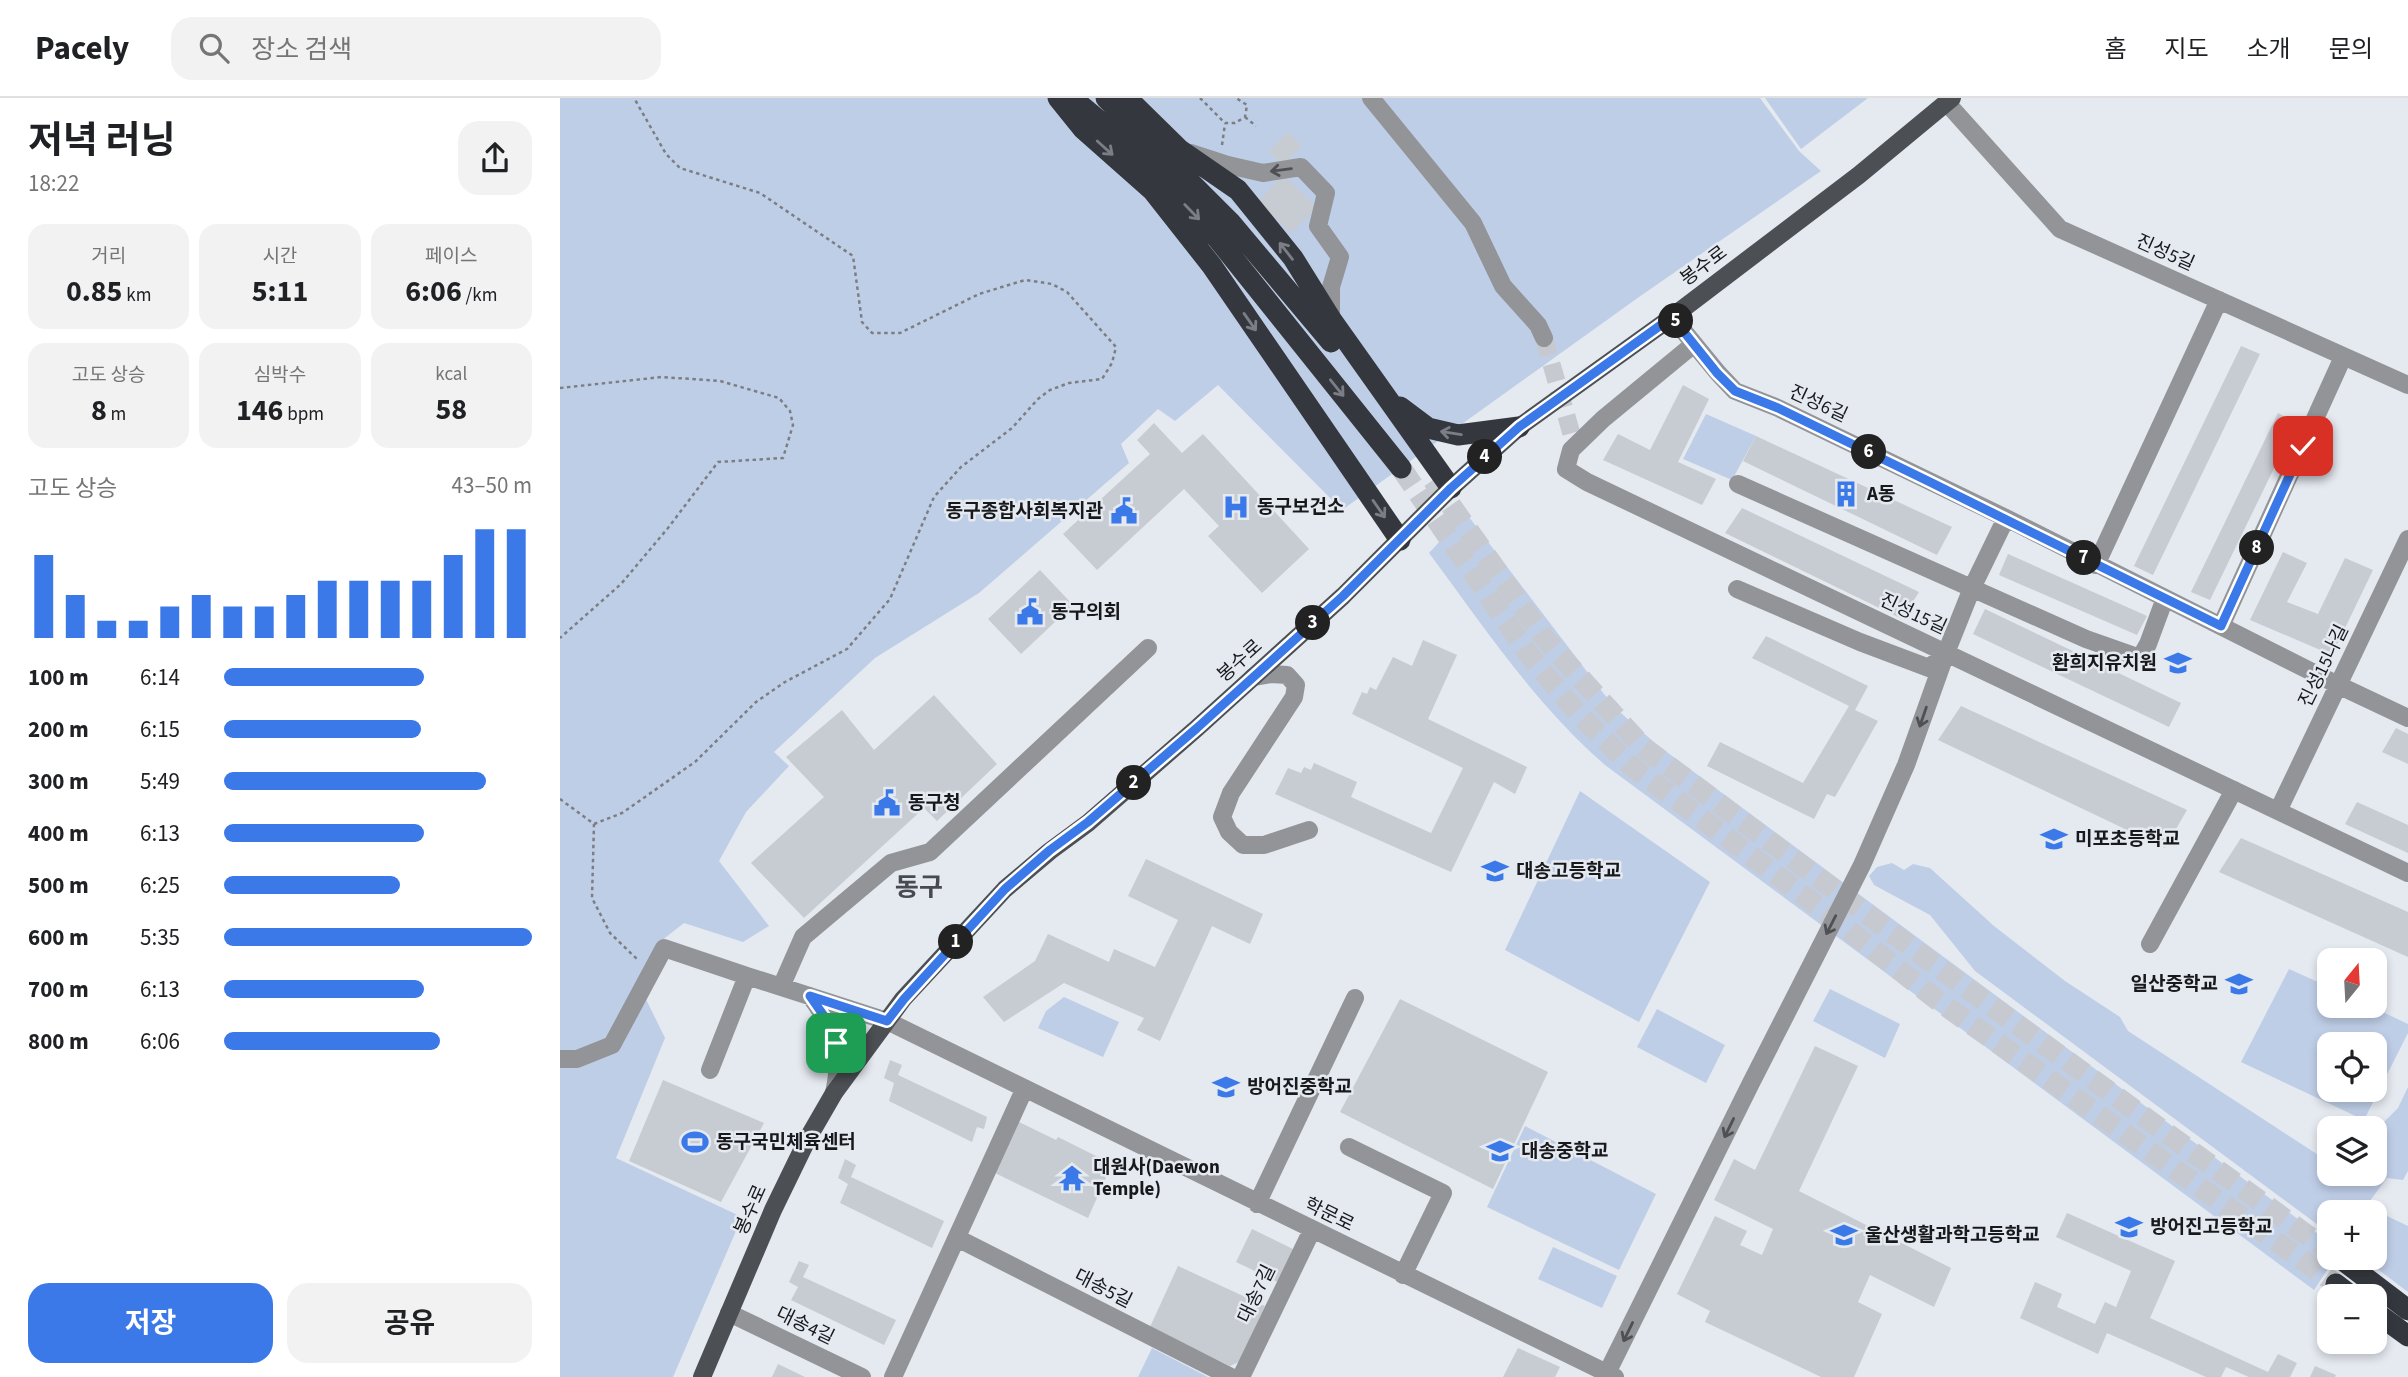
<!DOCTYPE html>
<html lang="ko">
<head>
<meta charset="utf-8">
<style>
  body { margin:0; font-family:"Source Sans 3","Noto Sans KR",sans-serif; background:#f2f2f2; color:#202124; height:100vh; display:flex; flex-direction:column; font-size:26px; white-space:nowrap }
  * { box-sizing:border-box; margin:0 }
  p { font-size:23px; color:#757577 }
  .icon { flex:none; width:38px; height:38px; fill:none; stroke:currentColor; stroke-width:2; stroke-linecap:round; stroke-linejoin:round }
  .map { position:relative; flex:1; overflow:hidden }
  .drawer { display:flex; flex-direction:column; background:#fff; width:560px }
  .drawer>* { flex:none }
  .needle { width:46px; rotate:18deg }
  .fabs { position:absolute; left:1757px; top:850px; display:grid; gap:14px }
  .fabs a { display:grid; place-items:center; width:70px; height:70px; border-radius:14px; background:#fff; box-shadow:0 4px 10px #0003; font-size:35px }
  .pin { position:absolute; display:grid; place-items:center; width:60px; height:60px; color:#fff; margin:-30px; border-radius:14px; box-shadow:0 4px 10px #0006 }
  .km { position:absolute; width:35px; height:35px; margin:-18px; border-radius:50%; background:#222; color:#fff; font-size:19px; line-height:35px; text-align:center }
  .round { display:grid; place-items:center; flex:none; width:74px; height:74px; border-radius:21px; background:#f2f2f2 }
  .summary { display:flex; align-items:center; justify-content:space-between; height:119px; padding:0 28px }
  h1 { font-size:38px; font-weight:700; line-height:52px }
  .metrics { display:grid; grid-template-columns:repeat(3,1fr); gap:10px; height:119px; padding:7px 28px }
  .metrics div { display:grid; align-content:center; border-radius:18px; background:#f2f2f2; text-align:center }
  .metrics b { font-size:30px; font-weight:700 }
  .metrics small { font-size:19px; font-weight:400 }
  .metrics p { font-size:19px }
  .chart { height:196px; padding:14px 28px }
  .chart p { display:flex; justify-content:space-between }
  .chart svg { width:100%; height:126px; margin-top:7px; stroke:#3b79e8; stroke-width:6 }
  .primary-button { display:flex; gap:14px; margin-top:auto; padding:14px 28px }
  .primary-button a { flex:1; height:80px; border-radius:21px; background:#3b79e8; color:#fff; font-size:28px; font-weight:700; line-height:80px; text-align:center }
  .primary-button a+a { background:#f2f2f2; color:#202124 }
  ul { padding:0 28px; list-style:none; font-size:23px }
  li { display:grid; grid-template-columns:112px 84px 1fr; align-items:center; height:52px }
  li i { height:18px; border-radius:9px; background:#3b79e8 }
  header { display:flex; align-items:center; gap:42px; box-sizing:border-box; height:98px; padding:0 35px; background:#fff; border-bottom:2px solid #e0e0e0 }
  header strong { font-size:33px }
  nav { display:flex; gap:38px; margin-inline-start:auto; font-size:24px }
  .search { width:490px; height:63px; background:#f2f2f2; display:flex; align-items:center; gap:18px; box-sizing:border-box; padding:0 24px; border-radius:21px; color:#757577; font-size:26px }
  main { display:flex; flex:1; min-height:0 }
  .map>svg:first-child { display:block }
</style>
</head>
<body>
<header>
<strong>Pacely</strong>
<div class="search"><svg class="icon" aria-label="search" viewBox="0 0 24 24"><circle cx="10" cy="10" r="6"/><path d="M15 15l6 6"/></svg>장소 검색</div>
<nav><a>홈</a><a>지도</a><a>소개</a><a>문의</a></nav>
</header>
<main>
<section class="drawer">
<div class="summary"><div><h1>저녁 러닝</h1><p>18:22</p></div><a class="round"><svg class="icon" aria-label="share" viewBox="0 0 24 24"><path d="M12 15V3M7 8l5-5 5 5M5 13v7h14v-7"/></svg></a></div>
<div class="metrics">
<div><p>거리</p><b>0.85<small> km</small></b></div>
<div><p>시간</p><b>5:11</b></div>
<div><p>페이스</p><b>6:06<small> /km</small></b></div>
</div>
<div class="metrics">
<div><p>고도 상승</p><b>8<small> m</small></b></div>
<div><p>심박수</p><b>146<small> bpm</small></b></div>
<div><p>kcal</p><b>58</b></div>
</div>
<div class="chart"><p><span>고도 상승</span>43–50 m</p>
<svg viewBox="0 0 160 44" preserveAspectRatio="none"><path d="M5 44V15M15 44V29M25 44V38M35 44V38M45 44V33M55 44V29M65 44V33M75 44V33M85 44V29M95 44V24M105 44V24M115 44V24M125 44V24M135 44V15M145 44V6M155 44V6"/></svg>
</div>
<ul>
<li><b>100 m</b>6:14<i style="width:65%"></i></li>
<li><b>200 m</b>6:15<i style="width:64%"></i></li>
<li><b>300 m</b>5:49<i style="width:85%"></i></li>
<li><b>400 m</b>6:13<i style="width:65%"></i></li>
<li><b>500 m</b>6:25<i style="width:57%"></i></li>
<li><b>600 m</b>5:35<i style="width:100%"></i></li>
<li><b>700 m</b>6:13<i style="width:65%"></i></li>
<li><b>800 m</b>6:06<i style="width:70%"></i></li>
</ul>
<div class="primary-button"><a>저장</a><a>공유</a></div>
</section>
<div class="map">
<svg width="1848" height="1279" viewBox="0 0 1848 1279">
  <rect width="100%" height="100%" fill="#e5e9f0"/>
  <path fill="#bfcee7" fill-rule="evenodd" d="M 0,0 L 1200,0 L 1239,53 L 1261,73 L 1079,199 L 782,412 L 658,287 L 615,323 L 598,311 L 561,346 L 569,365 L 419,495 L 315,560 L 214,654 L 229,668 L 186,714 L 159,763 L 209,828 L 183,844 L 124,825 L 101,843 L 80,889 L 105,940 L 56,1060 L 182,1119 L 113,1279 L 0,1279 Z
    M 1205,0 L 1308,0 L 1241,51 Z
    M 1146,316 L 1196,338 L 1172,382 L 1123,361 Z
    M 906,415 L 1044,596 L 1061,615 L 1096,646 L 1769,1144 L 1769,1160 L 1775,1160 L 1754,1192 L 1045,667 C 975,606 924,529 869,455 Z
    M 1020,693 L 1150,784 L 1079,924 L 945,852 Z
    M 1332,765 L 1344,772 L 1353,766 L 1370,770 L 1434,828 L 1505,883 L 1560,919 L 1568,933 L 1769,1064 L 1769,1076 L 1815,1076 L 1815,1033 L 1838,1010 L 1848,989 L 1848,1073 L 1843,1082 L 1827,1080 L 1806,1108 L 1848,1128 L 1848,1194 L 1803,1160 L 1815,1160 L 1815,1115 L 1769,1115 L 1769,1135 L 1415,873 L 1370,817 L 1314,787 L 1309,778 L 1317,769 Z
    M 1729,871 L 1769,889 L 1769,908 L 1810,908 L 1848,926 L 1848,935 L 1804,1022 L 1681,964 ZM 1769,947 L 1815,947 L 1815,992 L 1769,992 Z
    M 1270,891 L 1340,926 L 1325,960 L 1253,923 Z
    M 504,899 L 559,924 L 543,959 L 478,930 L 486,913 Z
    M 1097,911 L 1165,947 L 1146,985 L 1077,949 Z
    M 965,1028 L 1096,1096 L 1059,1172 L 927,1109 Z
    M 993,1149 L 1057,1178 L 1042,1210 L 978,1181 Z
    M 592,1250 L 648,1279 L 578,1279 Z"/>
  <path fill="#c7cbd2" d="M 728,34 L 742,48 L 723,67 L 709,53 Z
    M 724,77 L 757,110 L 731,135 L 698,103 Z
    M 1681,248 L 1700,256 L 1593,477 L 1574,468 Z
    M 1123,287 L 1149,301 L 1118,364 L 1156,381 L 1142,407 L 1043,362 L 1058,336 L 1090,352 Z
    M 1718,315 L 1736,325 L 1650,502 L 1631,494 Z
    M 594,325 L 622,355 L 643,336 L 749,451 L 702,495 L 648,438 L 659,428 L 624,391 L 537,472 L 503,436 L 590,356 L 577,342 Z
    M 1196,338 L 1392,429 L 1377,457 L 1183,363 Z
    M 1182,410 L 1359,494 L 1342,521 L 1165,435 Z
    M 1723,454 L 1747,465 L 1727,504 L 1758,516 L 1785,460 L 1813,472 L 1772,557 L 1690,522 Z
    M 1448,456 L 1587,518 L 1577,537 L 1439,477 Z
    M 480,472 L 513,507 L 461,556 L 428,521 Z
    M 1425,511 L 1621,605 L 1609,629 L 1413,536 Z
    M 1206,538 L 1308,588 L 1295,612 L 1318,623 L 1275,699 L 1267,696 L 1254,721 L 1147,668 L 1160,644 L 1243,685 L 1289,608 L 1192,560 Z
    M 863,542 L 897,557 L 868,621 L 967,669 L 955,696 L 934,684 L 891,774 L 715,696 L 728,670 L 741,675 L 744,669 L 751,672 L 754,665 L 797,684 L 791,699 L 871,735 L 903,670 L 792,616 L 802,594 L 807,596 L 810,589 L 816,592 L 833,559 L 852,568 Z
    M 374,597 L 437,666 L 377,723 L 364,710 L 244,820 L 191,765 L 264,699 L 226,659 L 282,612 L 314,652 Z
    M 1401,608 L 1627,712 L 1605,750 L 1378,642 Z
    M 1836,630 L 1848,636 L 1848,666 L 1822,654 Z
    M 1797,704 L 1848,727 L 1848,755 L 1785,726 Z
    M 1681,740 L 1848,814 L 1848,859 L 1659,774 Z
    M 586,761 L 703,816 L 690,846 L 652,828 L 600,943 L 577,932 L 584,920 L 504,885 L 444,924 L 423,899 L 475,863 L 488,836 L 549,864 L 554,851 L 595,869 L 618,822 L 568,798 Z
    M 840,901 L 988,974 L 933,1091 L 780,1014 Z
    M 1255,948 L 1298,968 L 1239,1093 L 1391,1170 L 1374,1209 L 1310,1177 L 1298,1204 L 1322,1216 L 1294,1279 L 1261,1279 L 1145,1224 L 1150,1213 L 1117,1196 L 1155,1118 L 1187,1133 L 1180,1147 L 1202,1157 L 1213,1131 L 1154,1102 L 1174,1061 L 1195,1072 Z
    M 330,962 L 342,967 L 338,977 L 427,1019 L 424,1031 L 417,1029 L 412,1044 L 329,1003 L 334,985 L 324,980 Z
    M 103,982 L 204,1025 L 161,1104 L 69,1063 Z
    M 459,1024 L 496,1042 L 498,1039 L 552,1066 L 528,1120 L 435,1075 Z
    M 285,1061 L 296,1067 L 291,1079 L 384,1123 L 372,1150 L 280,1105 L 288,1086 L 278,1080 Z
    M 1507,1115 L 1615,1163 L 1590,1220 L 1708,1274 L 1718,1256 L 1737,1265 L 1730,1279 L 1689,1279 L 1666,1269 L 1661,1279 L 1646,1279 L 1547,1235 L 1538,1256 L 1460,1220 L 1475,1184 L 1502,1196 L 1497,1209 L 1535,1226 L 1545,1204 L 1556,1209 L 1571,1173 L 1496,1139 Z
    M 692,1131 L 733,1151 L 718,1184 L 676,1164 Z
    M 239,1163 L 249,1167 L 243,1179 L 336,1222 L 324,1247 L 231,1202 L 238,1189 L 229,1184 Z
    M 618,1168 L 705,1208 L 679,1264 L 670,1268 L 590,1229 Z
    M 958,1250 L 1000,1269 L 995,1279 L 943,1279 Z
    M 218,1266 L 245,1279 L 212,1279 Z
    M 1755,1268 L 1776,1277 L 1775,1279 L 1750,1279 Z"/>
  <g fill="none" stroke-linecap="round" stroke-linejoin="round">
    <path stroke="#c6cad0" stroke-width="18" stroke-dasharray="18 9" stroke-linecap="butt" d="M 984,240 L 1015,348"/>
    <path stroke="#c6cad0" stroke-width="21" stroke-dasharray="21 10" stroke-linecap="butt" d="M 841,370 L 969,557 L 1016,613 L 1069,666 L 1276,822 L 1376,901 L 1776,1186
      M 873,382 L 985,541 L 1083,649 L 1386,875 L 1769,1153"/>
    <path stroke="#7c7e83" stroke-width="2.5" stroke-dasharray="3.5 3.5" stroke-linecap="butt" d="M 640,0 L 665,25 L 675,25 L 685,19 L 687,7 L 676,0
      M 685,19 L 696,28
      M 662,47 L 665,26
      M 0,290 L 102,279 L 160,283 L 219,300 L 230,313 L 233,327 L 223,360 L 158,364 L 108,430 L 61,486 L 0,540
      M 0,701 L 34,726 L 32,800 L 50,835 L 79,863
      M 34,726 L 62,715 L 135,664 L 196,604 L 225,584 L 287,551 L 330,501 L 374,399 L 401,369 L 452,330 L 478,301 L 490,292 L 509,285 L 542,281 L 552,265 L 556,249 L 507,194 L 492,186 L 465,182 L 419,196 L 340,235 L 312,235 L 302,224 L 293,158 L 200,95 L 120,70 L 106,56 L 74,0"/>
    <path stroke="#929497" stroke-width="18" d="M 811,0 L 913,125 L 943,188 L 978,227 L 984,240
      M 1386,4 L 1500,131 L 1848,287
      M 631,55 L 668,67 L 703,75 L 741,69 L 766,95 L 758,128 L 780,159 L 771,189 L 771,221
      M 1112,219 L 1158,275 L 1175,293 L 1218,310 L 1446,420 L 1778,587 L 1848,620
      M 1134,246 L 1043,321 L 1011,352 L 1006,371 L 1027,384 L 1848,775
      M 1178,386 L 1526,541 L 1580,560 L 1588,546 L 1605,500
      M 1536,467 L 1659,202
      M 1177,491 L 1300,544 L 1369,570 L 1386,555
      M 1661,528 L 1783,259
      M 693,579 L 711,576 L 727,577 L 736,587 L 734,599 L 671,695 L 662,719 L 669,734 L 683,747 L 704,747 L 749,732
      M 1718,713 L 1848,441
      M 1590,846 L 1674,692
      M 221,889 L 243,839 L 331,765 L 370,754 L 588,550
      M 250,898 C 276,933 283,953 274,995
      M 0,961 L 17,961 L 52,947 L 104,850 L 187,878
      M 150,972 L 187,878 L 327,923 L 1055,1279
      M 789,1049 L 883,1095 L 843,1177
      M 697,1106 L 795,900
      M 397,1140 L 671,1279
      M 169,1215 L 302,1279
      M 333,1279 L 464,992
      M 681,1279 L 752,1132
      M 1043,1279 L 1047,1275 L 1191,985 L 1302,767 L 1346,667 L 1386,555 L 1412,490 L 1446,420"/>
    <path stroke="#4c4f54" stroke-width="18" d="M 142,1279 L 213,1112 L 248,1040 L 274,995 L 343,901 L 445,791 L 490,753 L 528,725 L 637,630 L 783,498 L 891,390 L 959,329 L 1112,219 L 1299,77 L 1392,0"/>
    <path stroke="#34373d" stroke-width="21" d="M 498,0 L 523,31 L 593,93 L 652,168 L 840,442
      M 512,0 L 567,46 L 657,140 L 841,370
      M 546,0 L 671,125 L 771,244
      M 567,0 L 620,52 L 678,92 L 733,160 L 771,221 L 891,390
      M 840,309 L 868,330 L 898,337 L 959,329
      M 1785,1164 L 1848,1212
      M 1776,1186 L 1793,1199
      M 1815,1214 L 1848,1238"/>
  </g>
  <defs><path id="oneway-shaft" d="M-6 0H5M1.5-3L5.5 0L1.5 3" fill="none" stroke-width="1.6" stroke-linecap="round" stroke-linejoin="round" transform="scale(1.75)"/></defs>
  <g stroke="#7b7e85">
    <use href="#oneway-shaft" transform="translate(545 50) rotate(42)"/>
    <use href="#oneway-shaft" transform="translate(632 114) rotate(46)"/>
    <use href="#oneway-shaft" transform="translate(726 153) rotate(-128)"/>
    <use href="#oneway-shaft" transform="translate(690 224) rotate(55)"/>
    <use href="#oneway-shaft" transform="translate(777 290) rotate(51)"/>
    <use href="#oneway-shaft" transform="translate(891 335) rotate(-171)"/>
    <use href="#oneway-shaft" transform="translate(819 411) rotate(55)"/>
  </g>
  <g stroke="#4f5053">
    <use href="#oneway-shaft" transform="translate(721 72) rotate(172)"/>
    <use href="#oneway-shaft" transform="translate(1363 619) rotate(109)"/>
    <use href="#oneway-shaft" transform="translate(1271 827) rotate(117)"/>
    <use href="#oneway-shaft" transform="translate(1169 1030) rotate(116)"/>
    <use href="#oneway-shaft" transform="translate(1068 1234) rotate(116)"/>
  </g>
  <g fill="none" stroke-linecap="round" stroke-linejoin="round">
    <g stroke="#fff" stroke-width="14">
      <path id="route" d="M 276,945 L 271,928 L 250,898 L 327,923 L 344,901 L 445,791 L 490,752 L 528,724 L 637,630 L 783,498 L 891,390 L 959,329 L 1112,219 L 1157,275 L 1175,293 L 1218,310 L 1370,384 L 1661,528 L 1743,348"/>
    </g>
    <use href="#route" stroke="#3b79e8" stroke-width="9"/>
  </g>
  <defs>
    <g id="building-bare" transform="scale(2.1)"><path d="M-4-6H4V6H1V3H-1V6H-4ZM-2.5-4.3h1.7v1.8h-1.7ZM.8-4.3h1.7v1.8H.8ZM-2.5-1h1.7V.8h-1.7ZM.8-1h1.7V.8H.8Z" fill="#3b79e8" stroke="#e5e9f0" stroke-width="2.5" paint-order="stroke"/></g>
    <g id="hospital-bare" transform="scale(2.1)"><path d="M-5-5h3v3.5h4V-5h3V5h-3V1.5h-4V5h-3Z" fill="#3b79e8" stroke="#e5e9f0" stroke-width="2.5" paint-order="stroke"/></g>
    <g id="civic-bare" transform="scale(2.1)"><path d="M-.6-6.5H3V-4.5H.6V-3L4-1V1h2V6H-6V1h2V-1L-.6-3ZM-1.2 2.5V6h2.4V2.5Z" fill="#3b79e8" stroke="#e5e9f0" stroke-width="2.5" paint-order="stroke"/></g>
    <g id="school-bare" transform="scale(2.1)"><path d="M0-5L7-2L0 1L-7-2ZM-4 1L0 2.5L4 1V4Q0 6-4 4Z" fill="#3b79e8" stroke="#e5e9f0" stroke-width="2.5" paint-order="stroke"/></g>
    <g id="stadium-bare" transform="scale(2.1)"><path d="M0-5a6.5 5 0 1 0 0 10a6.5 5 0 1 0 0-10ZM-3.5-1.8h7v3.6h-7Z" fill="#3b79e8" stroke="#e5e9f0" stroke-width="2.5" paint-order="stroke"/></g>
    <g id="temple-bare" transform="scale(2.1)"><path d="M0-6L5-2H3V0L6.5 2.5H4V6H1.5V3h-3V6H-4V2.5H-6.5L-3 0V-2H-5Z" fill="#3b79e8" stroke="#e5e9f0" stroke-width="2.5" paint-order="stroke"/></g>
  </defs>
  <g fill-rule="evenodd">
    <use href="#building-bare" x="1286" y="396"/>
    <use href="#hospital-bare" x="676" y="409"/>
    <use href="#civic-bare" x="564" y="413"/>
    <use href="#civic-bare" x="470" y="514"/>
    <use href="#school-bare" x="1618" y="565"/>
    <use href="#civic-bare" x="327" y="705"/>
    <use href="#school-bare" x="1494" y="741"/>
    <use href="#school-bare" x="935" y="773"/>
    <use href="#school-bare" x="1679" y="886"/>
    <use href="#school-bare" x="666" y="989"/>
    <use href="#stadium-bare" x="135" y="1044"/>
    <use href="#school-bare" x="940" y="1053"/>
    <use href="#temple-bare" x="512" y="1080"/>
    <use href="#school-bare" x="1569" y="1129"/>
    <use href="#school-bare" x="1284" y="1137"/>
  </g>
  <g text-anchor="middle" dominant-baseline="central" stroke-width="5" stroke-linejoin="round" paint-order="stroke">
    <g font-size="19" fill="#18191c" stroke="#e5e9f0">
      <text transform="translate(1605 155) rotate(24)">진성5길</text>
      <text transform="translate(1144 168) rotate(-37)">봉수로</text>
      <text transform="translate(1258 306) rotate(25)">진성6길</text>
      <text transform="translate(1353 516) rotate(25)">진성15길</text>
      <text transform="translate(680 563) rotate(-42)">봉수로</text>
      <text transform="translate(1764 568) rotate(-64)">진성15나길</text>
      <text transform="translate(191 1112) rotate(-66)">봉수로</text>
      <text transform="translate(769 1117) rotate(26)">학문로</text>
      <text transform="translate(543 1191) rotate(27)">대송5길</text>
      <text transform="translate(697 1196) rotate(-64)">대송7길</text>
      <text transform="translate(245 1228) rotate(26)">대송4길</text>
    </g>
    <g font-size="19" font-weight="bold" fill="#18191c" stroke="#e5e9f0" text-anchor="start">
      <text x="1307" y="396">A동</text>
      <text x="697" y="409">동구보건소</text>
      <text x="543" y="413" text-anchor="end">동구종합사회복지관</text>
      <text x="491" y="514">동구의회</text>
      <text x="1597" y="565" text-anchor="end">환희지유치원</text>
      <text x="348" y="705">동구청</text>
      <text x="1515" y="741">미포초등학교</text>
      <text x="956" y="773">대송고등학교</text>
      <text x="1658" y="886" text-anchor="end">일산중학교</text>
      <text x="687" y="989">방어진중학교</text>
      <text x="156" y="1044">동구국민체육센터</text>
      <text x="961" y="1053">대송중학교</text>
      <text x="533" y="1069">대원사(Daewon<tspan x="533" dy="22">Temple)</tspan></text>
      <text x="1590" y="1129">방어진고등학교</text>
      <text x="1305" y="1137">울산생활과학고등학교</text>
    </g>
    <g font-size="26" font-weight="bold" fill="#474b50" stroke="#e5e9f0">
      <text x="359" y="789">동구</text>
    </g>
  </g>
</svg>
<div class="fabs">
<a><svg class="needle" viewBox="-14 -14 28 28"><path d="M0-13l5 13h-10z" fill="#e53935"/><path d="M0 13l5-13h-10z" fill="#757577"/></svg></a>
<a><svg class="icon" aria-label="locate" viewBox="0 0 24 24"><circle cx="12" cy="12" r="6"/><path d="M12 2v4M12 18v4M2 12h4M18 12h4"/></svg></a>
<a><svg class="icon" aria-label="layers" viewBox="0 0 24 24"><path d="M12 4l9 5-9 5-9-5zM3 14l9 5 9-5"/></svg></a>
<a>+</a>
<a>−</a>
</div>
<div class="pin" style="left:276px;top:945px;background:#1e9e55"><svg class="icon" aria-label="arrive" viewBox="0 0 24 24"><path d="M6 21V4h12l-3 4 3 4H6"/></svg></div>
<div class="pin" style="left:1743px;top:348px;background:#d93025"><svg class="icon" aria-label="check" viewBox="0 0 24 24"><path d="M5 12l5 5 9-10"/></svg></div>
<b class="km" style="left:396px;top:844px">1</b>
<b class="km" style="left:574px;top:685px">2</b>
<b class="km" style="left:753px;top:525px">3</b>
<b class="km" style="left:925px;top:359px">4</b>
<b class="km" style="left:1116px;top:223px">5</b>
<b class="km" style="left:1309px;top:354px">6</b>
<b class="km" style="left:1524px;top:460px">7</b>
<b class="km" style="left:1697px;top:450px">8</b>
</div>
</main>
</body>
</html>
